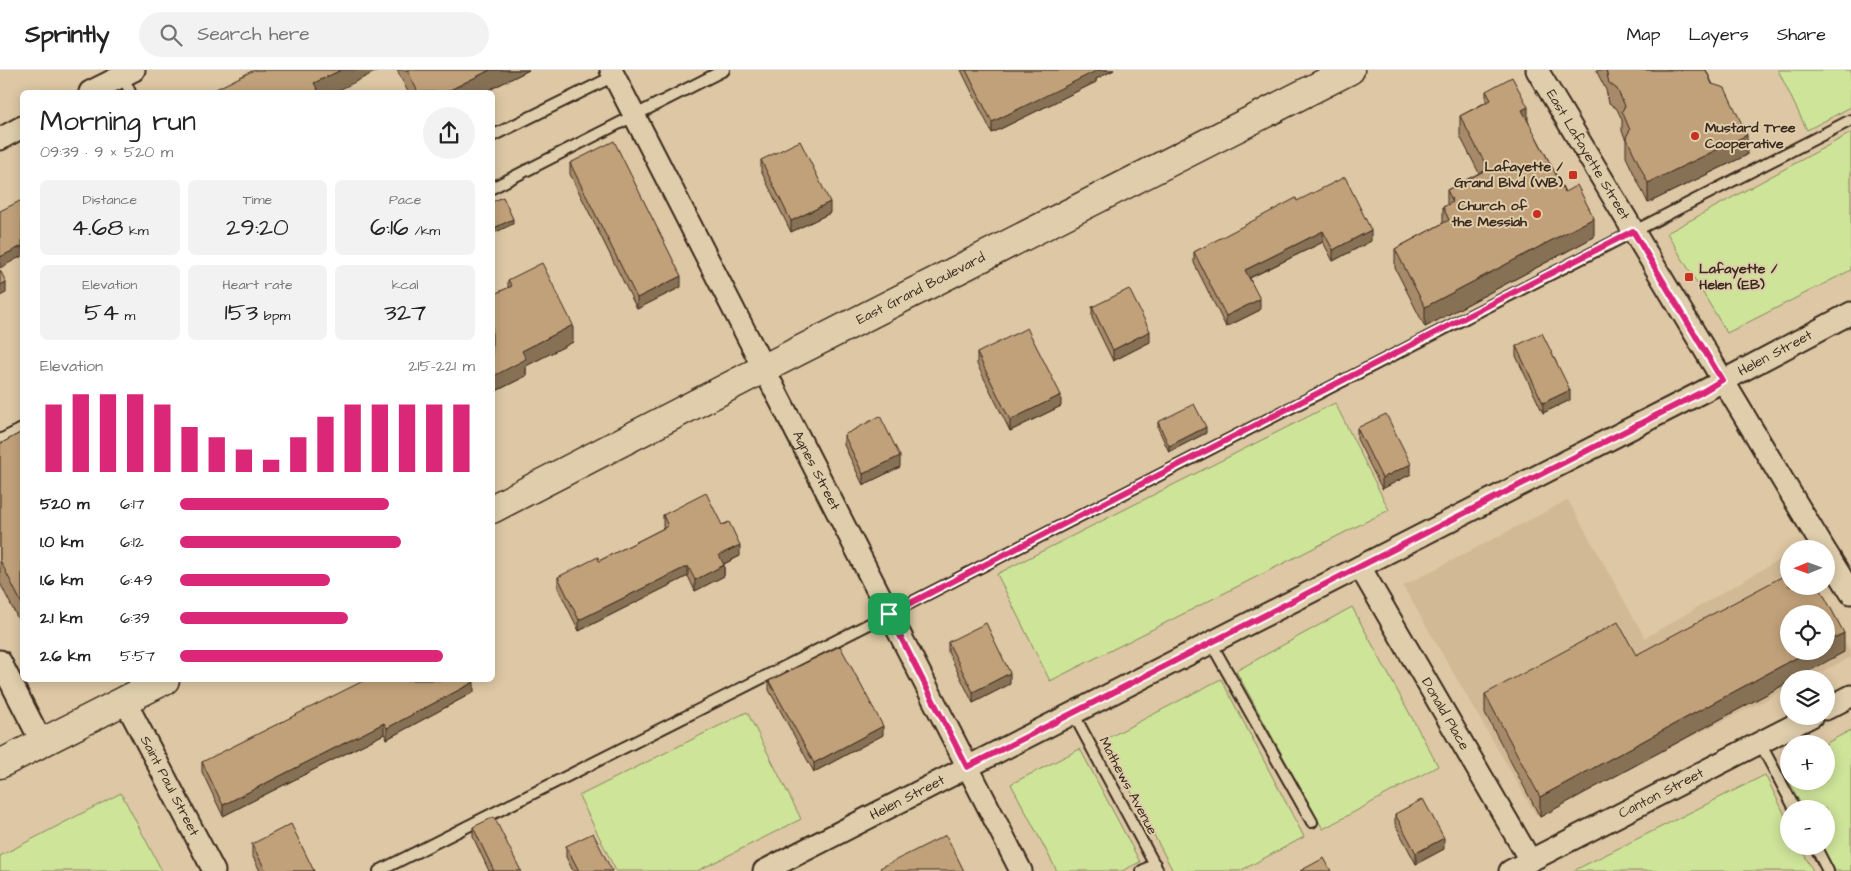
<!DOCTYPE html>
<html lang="en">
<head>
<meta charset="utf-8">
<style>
  body { margin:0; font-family:"Architects Daughter",sans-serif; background:#f2f2f2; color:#222; height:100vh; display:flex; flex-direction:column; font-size:19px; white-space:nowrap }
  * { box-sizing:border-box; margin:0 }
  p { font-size:16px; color:#767676 }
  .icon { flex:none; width:28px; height:28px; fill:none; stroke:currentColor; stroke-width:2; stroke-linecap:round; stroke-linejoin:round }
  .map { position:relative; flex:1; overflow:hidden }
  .drawer { position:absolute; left:20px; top:20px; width:475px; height:592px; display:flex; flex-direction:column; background:#fff; border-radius:8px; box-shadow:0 2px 12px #0003 }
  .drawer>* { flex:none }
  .needle { width:32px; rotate:269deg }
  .tools { position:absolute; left:1780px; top:470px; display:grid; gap:10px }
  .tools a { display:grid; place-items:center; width:55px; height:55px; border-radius:50%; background:#fff; box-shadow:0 2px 12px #0003; font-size:25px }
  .pin { position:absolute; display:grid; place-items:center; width:42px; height:42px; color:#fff; margin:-21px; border-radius:10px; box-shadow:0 2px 8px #0006 }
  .round { display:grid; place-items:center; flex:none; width:52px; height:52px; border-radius:26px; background:#f2f2f2 }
  .overview { display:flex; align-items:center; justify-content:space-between; height:85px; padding:0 20px }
  h1 { font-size:28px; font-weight:600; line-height:38px }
  .stats { display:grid; grid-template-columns:repeat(3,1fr); gap:8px; height:85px; padding:5px 20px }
  .stats div { display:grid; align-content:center; border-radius:8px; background:#f2f2f2; text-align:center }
  .stats b { font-size:25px; font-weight:600 }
  .stats small { font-size:14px; font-weight:400 }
  .stats p { font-size:14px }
  .chart { height:140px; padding:10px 20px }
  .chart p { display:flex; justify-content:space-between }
  .chart svg { width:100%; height:90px; margin-top:5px; stroke:#db2777; stroke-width:6 }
  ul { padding:0 20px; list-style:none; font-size:16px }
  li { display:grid; grid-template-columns:80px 60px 1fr; align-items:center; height:38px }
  li i { height:12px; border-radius:6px; background:#db2777 }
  header { display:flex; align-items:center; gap:30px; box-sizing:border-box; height:70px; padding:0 25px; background:#fff; border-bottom:1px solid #e0e0e0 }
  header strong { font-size:24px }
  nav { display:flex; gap:28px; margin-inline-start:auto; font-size:18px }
  .search { width:350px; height:45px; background:#f2f2f2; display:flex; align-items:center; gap:12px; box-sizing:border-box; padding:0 18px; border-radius:28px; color:#767676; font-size:19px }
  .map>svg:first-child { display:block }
</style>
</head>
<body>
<header>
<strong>Sprintly</strong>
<div class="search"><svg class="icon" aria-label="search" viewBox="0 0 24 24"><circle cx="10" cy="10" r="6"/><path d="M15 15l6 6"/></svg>Search here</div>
<nav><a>Map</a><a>Layers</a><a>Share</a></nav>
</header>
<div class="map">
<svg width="1851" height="801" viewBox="0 0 1851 801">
  <rect width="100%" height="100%" fill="#ddc7a4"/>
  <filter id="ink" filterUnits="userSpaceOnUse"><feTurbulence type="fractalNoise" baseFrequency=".02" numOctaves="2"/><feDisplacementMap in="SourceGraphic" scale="10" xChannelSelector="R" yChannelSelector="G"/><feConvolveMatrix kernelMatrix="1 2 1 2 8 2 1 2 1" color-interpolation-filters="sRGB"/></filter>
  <g filter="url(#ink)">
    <path fill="#d2b995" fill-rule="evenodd" d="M 1568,430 L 1645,568 L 1789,484 L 1789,516 L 1812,516 L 1851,582 L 1851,587 L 1808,609 L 1789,609 L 1789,618 L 1536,745 L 1403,516 ZM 1789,544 L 1826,544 L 1826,581 L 1789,581 Z"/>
    <path fill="#cee499" stroke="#84875c" d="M 1778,0 L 1851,0 L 1851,37 L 1807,60 Z
      M 1851,63 L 1851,200 L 1727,263 L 1667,163 Z
      M 1335,333 L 1389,440 L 1050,611 L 997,504 Z
      M 1352,537 L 1438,696 L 1323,759 L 1236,601 Z
      M 1221,609 L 1304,767 L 1240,801 L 1173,801 L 1104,670 Z
      M 747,642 L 801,749 L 697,801 L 616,801 L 579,726 Z
      M 1851,660 L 1851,801 L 1834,801 L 1822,776 L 1826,776 L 1826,739 L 1803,739 L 1782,697 L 1789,693 L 1789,711 L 1826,711 L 1825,674 Z
      M 1080,679 L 1140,792 L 1122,801 L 1057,801 L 1011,714 Z
      M 1765,705 L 1789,753 L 1789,776 L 1800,776 L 1813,801 L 1573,801 Z
      M 121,723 L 162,801 L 0,801 L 0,786 Z"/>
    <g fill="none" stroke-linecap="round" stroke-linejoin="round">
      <g stroke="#3b2a1e" stroke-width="14">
        <path id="service" d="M 123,6 L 130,22
          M 492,66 L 614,6
          M 492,118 L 724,0
          M 0,370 L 22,359
          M 1211,573 L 1312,752
          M 1073,643 L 1158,801
          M 1760,673 L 1795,739
          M 1815,776 L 1828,801
          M 379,801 L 889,544 L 1851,50
          M 1142,801 L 1155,794"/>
      </g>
      <g stroke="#3b2a1e" stroke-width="25">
        <g id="minor">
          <path id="s1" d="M 611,0 L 1021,801"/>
          <path id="s2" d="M 1537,0 L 1824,479"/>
          <path d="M 90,22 L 134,0"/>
          <path d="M 0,69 L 22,57"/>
          <path d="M 1826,482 L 1851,523"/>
          <path id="s3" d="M 1360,497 L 1530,790"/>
          <path d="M 0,591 L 42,673"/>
          <path id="s4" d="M 125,631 L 214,801"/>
          <path d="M 1826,639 L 1851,626"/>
          <path id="s5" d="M 764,801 L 1702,322 L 1851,243"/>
          <path id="s6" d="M 1510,801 L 1812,646"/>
        </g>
      </g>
      <g stroke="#3b2a1e" stroke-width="31">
        <g id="secondary">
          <path id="s7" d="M 492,439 L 763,299 L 1350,0"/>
          <path d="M 0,694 L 165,610"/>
        </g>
      </g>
      <use href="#service" stroke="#dfcdab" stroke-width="10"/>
      <use href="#minor" stroke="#dfcdab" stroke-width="21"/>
      <use href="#secondary" stroke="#dfcdab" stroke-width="28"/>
    </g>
    <path fill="#a68a69" stroke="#3b2a1e" d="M 397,0 L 529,0 L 485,22 L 408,22 Z
      M 961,0 L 1114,0 L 1096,9 L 1096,12 L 992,63 Z
      M 1596,0 L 1706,0 L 1747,85 L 1648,133 L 1626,87 L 1626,70 L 1622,61 L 1622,50 L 1617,39 L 1609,33 L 1606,20 Z
      M 1486,21 L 1528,51 L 1565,122 L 1594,167 L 1425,257 L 1395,198 L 1395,179 L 1443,153 L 1443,137 L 1447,135 L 1447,120 L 1479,103 L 1460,66 L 1460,46 L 1486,32 Z
      M 761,90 L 830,143 L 791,162 L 761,101 Z
      M 570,93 L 681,217 L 637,239 L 570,104 Z
      M 1297,131 L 1371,171 L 1333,191 L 1323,172 L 1250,208 L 1260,240 L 1226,257 L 1194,193 L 1194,182 Z
      M 508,210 L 573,272 L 526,296 L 526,306 L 492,323 L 492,225 L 508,218 Z
      M 1092,237 L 1150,272 L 1113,291 L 1092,248 Z
      M 1516,276 L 1570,330 L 1543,343 L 1516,286 Z
      M 977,283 L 1061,336 L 1010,361 L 977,294 Z
      M 1158,352 L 1206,363 L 1169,382 L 1158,358 Z
      M 1357,358 L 1411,404 L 1382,419 L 1357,369 Z
      M 22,362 L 22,557 L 0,513 L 0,373 L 0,374 Z
      M 844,365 L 900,397 L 863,415 L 844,375 Z
      M 663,445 L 722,455 L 740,486 L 724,494 L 724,506 L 695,521 L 688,506 L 579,561 L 558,518 L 558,507 L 599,491 L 664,458 L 663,456 Z
      M 948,572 L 1010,614 L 973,633 L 948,582 Z
      M 1844,582 L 1789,609 L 1789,612 L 1540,747 L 1485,643 L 1485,624 L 1636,585 Z
      M 769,611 L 883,665 L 814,702 L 769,620 Z
      M 474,622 L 387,669 L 384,664 L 223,746 L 202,702 L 202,692 Z
      M 1395,744 L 1444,779 L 1416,794 L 1395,754 Z
      M 473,757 L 521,801 L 489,801 L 473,767 Z
      M 252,774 L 314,801 L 260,801 L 252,785 Z
      M 566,776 L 612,801 L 573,801 L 566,787 Z"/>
    <path fill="#877155" stroke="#3b2a1e" d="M 341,0 L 379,0 L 335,22 L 314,22 L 314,13 Z
      M 490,0 L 529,0 L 485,22 L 446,22 Z
      M 1095,0 L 1114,0 L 1096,9 L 1096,12 L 992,63 L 992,52 Z
      M 1528,37 L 1528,56 L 1522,40 Z
      M 1747,65 L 1747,85 L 1648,133 L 1648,113 Z
      M 830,132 L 830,143 L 791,162 L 791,151 Z
      M 1594,148 L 1594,167 L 1425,257 L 1425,237 Z
      M 513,149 L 513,154 L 492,164 L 492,159 Z
      M 1371,160 L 1371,171 L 1333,191 L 1333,180 Z
      M 1323,161 L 1323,172 L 1245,210 L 1245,200 Z
      M 22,176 L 22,186 L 0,198 L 0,187 Z
      M 681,206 L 681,217 L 637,239 L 637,228 Z
      M 6,212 L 6,223 L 0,226 L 0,215 Z
      M 1260,229 L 1260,240 L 1226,257 L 1226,246 Z
      M 573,255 L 573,272 L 526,296 L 526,306 L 492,323 L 492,307 L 522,281 Z
      M 1150,261 L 1150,272 L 1113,291 L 1113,280 Z
      M 1570,320 L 1570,330 L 1543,343 L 1543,333 Z
      M 1061,325 L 1061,336 L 1010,361 L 1010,350 Z
      M 1206,357 L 1206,363 L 1169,382 L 1169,376 Z
      M 900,386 L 900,397 L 863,415 L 863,404 Z
      M 1411,394 L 1411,404 L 1382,419 L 1382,408 Z
      M 740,475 L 740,486 L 719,496 L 719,485 Z
      M 724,495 L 724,506 L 695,521 L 695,510 Z
      M 688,496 L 688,506 L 579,561 L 579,550 Z
      M 1844,563 L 1844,582 L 1795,609 L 1789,609 L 1789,612 L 1540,747 L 1540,727 L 1809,581 L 1826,581 L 1826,572 Z
      M 1010,603 L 1010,614 L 973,633 L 973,622 Z
      M 474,612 L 474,622 L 387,669 L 387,658 Z
      M 384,653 L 384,664 L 223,746 L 223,735 Z
      M 883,656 L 883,665 L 814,702 L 814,693 Z
      M 1444,768 L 1444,779 L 1416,794 L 1416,783 Z"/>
    <path fill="#c1a17a" stroke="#3b2a1e" d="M 254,0 L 341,0 L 314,13 L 319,22 L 210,22 Z
      M 407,0 L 490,0 L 446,22 L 418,22 Z
      M 966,0 L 1095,0 L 1096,1 L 992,52 Z
      M 1606,0 L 1706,0 L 1712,14 L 1725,18 L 1747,65 L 1648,113 L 1626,67 L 1630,60 L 1622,41 L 1625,36 L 1617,19 L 1609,13 Z
      M 1512,7 L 1528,37 L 1522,40 L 1565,122 L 1577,115 L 1594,148 L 1425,237 L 1395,179 L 1449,150 L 1443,137 L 1453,132 L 1447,120 L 1488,99 L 1460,46 L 1491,30 L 1486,21 Z
      M 614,71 L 681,206 L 637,228 L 570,93 Z
      M 800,71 L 830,132 L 791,151 L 761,90 Z
      M 1345,107 L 1371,160 L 1333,180 L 1323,161 L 1245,200 L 1260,229 L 1226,246 L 1194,182 L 1296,128 L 1297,131 Z
      M 503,127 L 513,149 L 492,159 L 492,132 Z
      M 22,130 L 22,176 L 0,187 L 0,141 Z
      M 542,193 L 573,255 L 522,281 L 526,289 L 492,307 L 492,225 L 512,216 L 508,210 Z
      M 0,200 L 6,212 L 0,215 Z
      M 1129,219 L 1150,261 L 1113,280 L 1092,237 Z
      M 1027,258 L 1061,325 L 1010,350 L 977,283 Z
      M 1542,263 L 1570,320 L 1543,333 L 1516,276 Z
      M 1194,334 L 1206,357 L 1169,376 L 1158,352 Z
      M 1386,344 L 1411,394 L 1382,408 L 1357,358 Z
      M 880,346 L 900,386 L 863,404 L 844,365 Z
      M 22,362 L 22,534 L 0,490 L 0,373 L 0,374 Z
      M 706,423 L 722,455 L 729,452 L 740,475 L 719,485 L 724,495 L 695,510 L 688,496 L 579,550 L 558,507 L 598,487 L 599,491 L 668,456 L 663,445 Z
      M 1789,503 L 1789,516 L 1819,516 L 1844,563 L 1826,572 L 1826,544 L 1789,544 L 1789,581 L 1809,581 L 1540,727 L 1485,624 L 1618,552 L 1636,585 Z
      M 986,553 L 1010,603 L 973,622 L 948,572 Z
      M 840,576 L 883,656 L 814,693 L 769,611 Z
      M 365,610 L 473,610 L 474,612 L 387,658 L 384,653 L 223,735 L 202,692 Z
      M 1423,729 L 1444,768 L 1416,783 L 1395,744 Z
      M 494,747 L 521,801 L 494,801 L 473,757 Z
      M 291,754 L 314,801 L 266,801 L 252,774 Z
      M 593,763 L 612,801 L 579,801 L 566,776 Z
      M 946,765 L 964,801 L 882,801 L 880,798 Z
      M 1324,788 L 1331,801 L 1300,801 Z"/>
  </g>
  <g fill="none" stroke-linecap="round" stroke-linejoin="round" filter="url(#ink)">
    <g stroke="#fff" stroke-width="10">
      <path id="route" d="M 1633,161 L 1722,310 L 1702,322 L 967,697 L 889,544 Z"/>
    </g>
    <use href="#route" stroke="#db2777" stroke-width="6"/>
  </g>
  <g fill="#c8321e" stroke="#dfcdab" stroke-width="2">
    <circle cx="1695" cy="66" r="5"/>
    <rect x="1568" y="100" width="10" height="10" rx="2.5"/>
    <circle cx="1537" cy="144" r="5"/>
    <rect x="1684" y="202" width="10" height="10" rx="2.5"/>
  </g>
  <g text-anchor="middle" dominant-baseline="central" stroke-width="4" stroke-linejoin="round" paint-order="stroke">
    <g font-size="14" font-weight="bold" fill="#3b2a1e" stroke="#dfcdab" text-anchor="start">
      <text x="1705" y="58">Mustard Tree<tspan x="1705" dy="16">Cooperative</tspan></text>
      <text x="1563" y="97" text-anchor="end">Lafayette /<tspan x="1563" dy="16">Grand Blvd (WB)</tspan></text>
      <text x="1527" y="136" text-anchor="end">Church of<tspan x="1527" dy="16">the Messiah</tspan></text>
      <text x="1699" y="199">Lafayette /<tspan x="1699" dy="16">Helen (EB)</tspan></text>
    </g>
    <g font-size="14" fill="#3b2a1e" stroke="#dfcdab">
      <text stroke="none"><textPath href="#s2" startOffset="99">East Lafayette Street</textPath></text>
      <text stroke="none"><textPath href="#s7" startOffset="482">East Grand Boulevard</textPath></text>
      <text stroke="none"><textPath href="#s5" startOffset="1136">Helen Street</textPath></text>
      <text stroke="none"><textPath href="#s1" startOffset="450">Agnes Street</textPath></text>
      <text stroke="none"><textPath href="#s3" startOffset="170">Donald Place</textPath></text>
      <text stroke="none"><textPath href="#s4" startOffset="96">Saint Paul Street</textPath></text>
      <text transform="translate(1128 716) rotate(62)">Mathews Avenue</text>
      <text stroke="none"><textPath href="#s6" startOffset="170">Canton Street</textPath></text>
      <text stroke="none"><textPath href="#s5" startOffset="161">Helen Street</textPath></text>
    </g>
  </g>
</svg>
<div class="tools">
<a><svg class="needle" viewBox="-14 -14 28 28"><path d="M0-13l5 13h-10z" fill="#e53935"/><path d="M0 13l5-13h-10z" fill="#767676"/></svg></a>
<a><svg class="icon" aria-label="locate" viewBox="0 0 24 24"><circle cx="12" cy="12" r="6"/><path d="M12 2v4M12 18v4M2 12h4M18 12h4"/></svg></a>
<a><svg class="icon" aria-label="layers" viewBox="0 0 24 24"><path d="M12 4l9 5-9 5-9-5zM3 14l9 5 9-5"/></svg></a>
<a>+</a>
<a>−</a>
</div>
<div class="pin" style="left:889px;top:544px;background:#1e9e55"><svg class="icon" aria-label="arrive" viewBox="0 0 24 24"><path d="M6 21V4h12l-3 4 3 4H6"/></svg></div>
<section class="drawer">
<div class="overview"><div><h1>Morning run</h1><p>09:39 · 9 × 520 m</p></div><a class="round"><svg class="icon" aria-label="share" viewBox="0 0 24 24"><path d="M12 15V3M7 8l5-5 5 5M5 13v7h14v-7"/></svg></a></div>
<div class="stats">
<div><p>Distance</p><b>4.68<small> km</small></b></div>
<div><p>Time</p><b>29:20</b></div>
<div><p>Pace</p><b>6:16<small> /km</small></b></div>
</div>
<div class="stats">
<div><p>Elevation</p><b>54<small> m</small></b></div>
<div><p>Heart rate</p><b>153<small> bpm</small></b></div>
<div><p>kcal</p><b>327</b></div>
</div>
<div class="chart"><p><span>Elevation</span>215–221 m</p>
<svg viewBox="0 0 160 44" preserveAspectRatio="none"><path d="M5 44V11M15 44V6M25 44V6M35 44V6M45 44V11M55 44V22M65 44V27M75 44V33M85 44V38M95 44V27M105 44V17M115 44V11M125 44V11M135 44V11M145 44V11M155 44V11"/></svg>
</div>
<ul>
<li><b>520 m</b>6:17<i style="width:71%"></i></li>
<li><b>1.0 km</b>6:12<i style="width:75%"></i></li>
<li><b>1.6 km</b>6:49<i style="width:51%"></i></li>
<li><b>2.1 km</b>6:39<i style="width:57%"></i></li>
<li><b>2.6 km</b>5:57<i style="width:89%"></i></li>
</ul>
</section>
</div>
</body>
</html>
